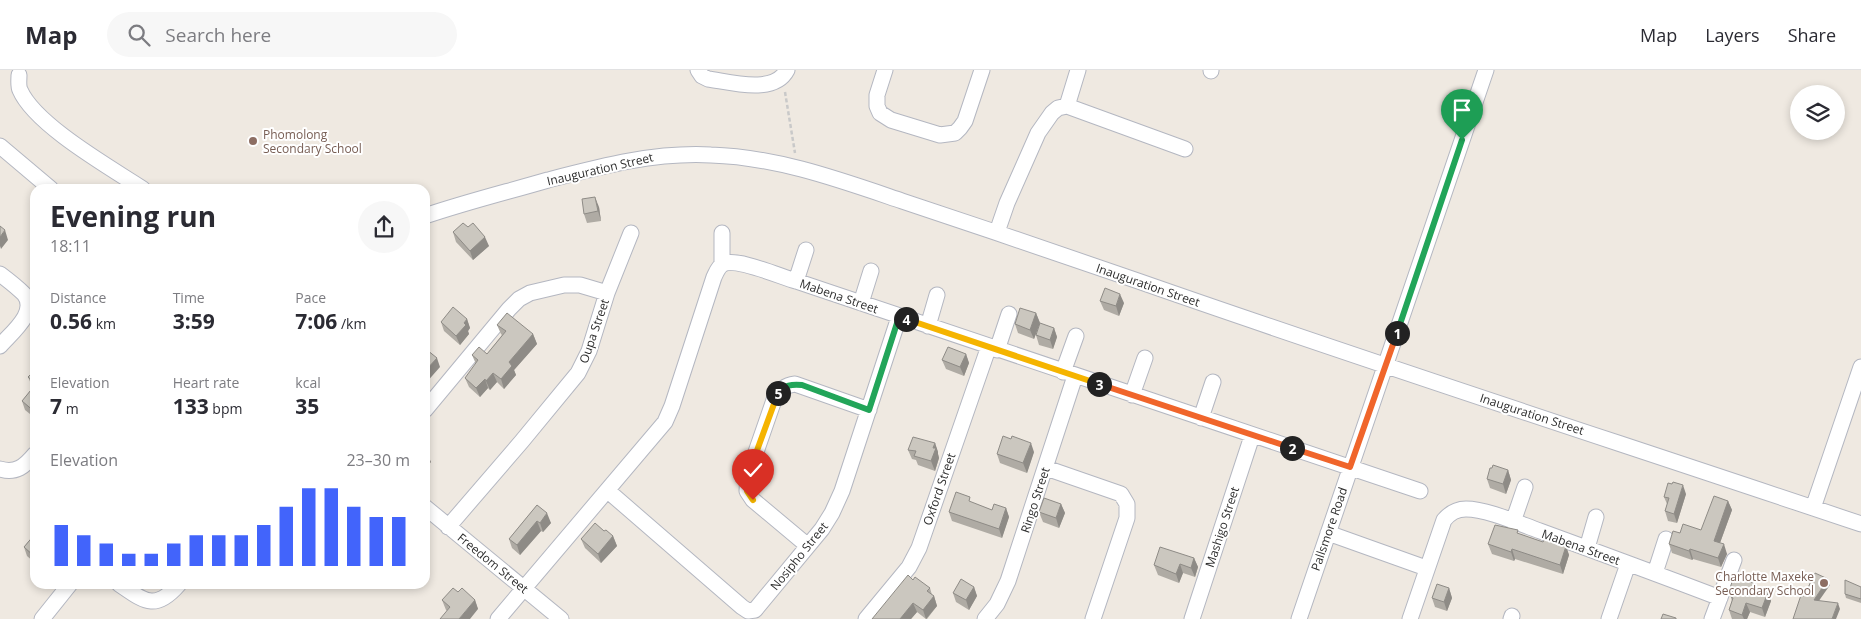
<!DOCTYPE html>
<html lang="en">
<head>
<meta charset="utf-8">
<style>
  body { margin:0; font-family:"Open Sans",sans-serif; background:#f7f7f7; color:#2b2b33; height:100vh; display:flex; flex-direction:column; font-size:19px; white-space:nowrap }
  * { box-sizing:border-box; margin:0 }
  p { font-size:16px; color:#7c7c81 }
  .icon { flex:none; width:28px; height:28px; fill:none; stroke:currentColor; stroke-width:2; stroke-linecap:round; stroke-linejoin:round }
  .map { position:relative; flex:1; overflow:hidden }
  .drawer { position:absolute; left:30px; top:114px; width:400px; height:405px; display:flex; flex-direction:column; background:#fff; border-radius:15px; box-shadow:0 2px 8px #0003 }
  .drawer>* { flex:none }
  .buttons { position:absolute; left:1790px; top:15px; display:grid; gap:10px }
  .buttons a { display:grid; place-items:center; width:55px; height:55px; border-radius:50%; background:#fff; box-shadow:0 2px 8px #0003; font-size:25px }
  .pin { position:absolute; display:grid; place-items:center; width:42px; height:42px; color:#fff; margin:-51px -21px; border-radius:50% 50% 50% 0; rotate:-45deg; box-shadow:0 0 5px #0007 }
  .pin .icon { rotate:45deg }
  .km { position:absolute; width:25px; height:25px; margin:-12px; border-radius:50%; background:#222; color:#fff; font-size:14px; line-height:25px; text-align:center }
  .round { display:grid; place-items:center; flex:none; width:52px; height:52px; border-radius:26px; background:#f7f7f7 }
  .headline { display:flex; align-items:center; justify-content:space-between; height:85px; padding:0 20px }
  h1 { font-size:28px; font-weight:700; line-height:38px }
  .stats { display:grid; grid-template-columns:repeat(3,1fr); gap:8px; height:85px; padding:5px 20px }
  .stats div { display:grid; align-content:center }
  .stats b { font-size:21px; font-weight:700 }
  .stats small { font-size:14px; font-weight:400 }
  .stats p { font-size:14px }
  .chart { height:140px; padding:10px 20px }
  .chart p { display:flex; justify-content:space-between }
  .chart svg { width:100%; height:90px; margin-top:5px; stroke:#4264fb; stroke-width:6 }
  header { display:flex; align-items:center; gap:30px; box-sizing:border-box; height:70px; padding:0 25px; background:#fff; border-bottom:1px solid #e1e1e2 }
  header strong { font-size:24px }
  nav { display:flex; gap:28px; margin-inline-start:auto; font-size:18px }
  .search { width:350px; height:45px; background:#f7f7f7; display:flex; align-items:center; gap:12px; box-sizing:border-box; padding:0 18px; border-radius:28px; color:#7c7c81; font-size:19px }
  .map>svg:first-child { display:block }
</style>
</head>
<body>
<header>
<strong>Map</strong>
<div class="search"><svg class="icon" aria-label="search" viewBox="0 0 24 24"><circle cx="10" cy="10" r="6"/><path d="M15 15l6 6"/></svg>Search here</div>
<nav><a>Map</a><a>Layers</a><a>Share</a></nav>
</header>
<div class="map">
<svg width="1861" height="549" viewBox="0 0 1861 549">
  <rect width="100%" height="100%" fill="#efe9e1"/>
  <g fill="none" stroke-linecap="round" stroke-linejoin="round">
    <g stroke="#b4b7c1" stroke-width="17">
      <path id="minor" d="M 698,0 L 702,6 L 708,9 C 730,12 774,25 787,0
        M 885,0 L 877,25 L 877,36 L 880,43 L 891,50 L 940,65 L 955,63 L 960,58 L 965,51 L 982,0
        M 1211,0 L 1211,1
        M 19,5 C 19,10 18,16 20,20 C 35,55 111,98 143,119
        M 1067,36 L 1078,0
        M 0,76 L 51,119
        M 425,146 C 466,132 507,122 548,110 C 602,96 655,82 711,85 C 777,87 840,110 902,131 C 981,157 1059,184 1138,211 C 1378,295 1620,373 1861,454
        M 997,162 L 1007,133 L 1038,63 L 1052,43 L 1058,38 L 1067,36 L 1185,79
        M 722,163 L 722,195
        M 0,204 C 8,210 17,217 24,224 C 39,242 10,264 0,276
        M 796,211 L 806,180
        M 861,233 L 871,201
        M 928,256 L 937,225
        M 997,280 L 1009,244
        M 1063,302 L 1076,266
        M 1132,325 L 1145,288
        M 425,340 L 509,239 L 519,229 L 530,223 L 564,215 L 580,215 L 607,223
        M 1201,348 L 1213,312
        M 1046,398 L 1121,424 L 1127,434 L 1127,448 L 1093,549
        M 0,399 C 16,404 25,396 35,384
        M 608,421 L 742,537 L 748,541 L 755,540 L 822,459 L 832,443 L 842,421 L 899,247
        M 425,437 L 561,549
        M 1813,438 L 1861,297
        M 1513,452 L 1525,417
        M 448,457 L 522,371 L 578,303 L 589,281 L 607,223 L 631,163
        M 1328,463 L 1426,498
        M 808,476 L 753,430 L 747,421 L 748,405 L 774,330 C 779,320 785,315 795,314 L 869,340
        M 1587,478 L 1596,447
        M 1655,503 L 1666,469
        M 119,514 C 144,531 155,542 179,514
        M 42,549 L 70,514
        M 498,549 L 665,352 L 672,336 L 714,207 C 716,203 718,197 723,194 C 736,187 781,207 796,211 L 1420,421
        M 866,549 L 909,497 L 919,478 L 989,276
        M 985,549 L 997,534 L 1008,511 L 1075,306
        M 1192,549 L 1252,366
        M 1299,549 L 1486,0
        M 1410,549 L 1444,450 C 1450,443 1456,439 1466,439 C 1487,439 1520,454 1540,461 C 1600,483 1660,505 1720,528
        M 1511,549 L 1512,546
        M 1609,549 L 1628,494
        M 1712,549 L 1734,490"/>
    </g>
    <path stroke="#c9c9c9" stroke-width="2.5" stroke-dasharray="4 2.5" stroke-linecap="butt" d="M 785,22 L 795,83"/>
    <use href="#minor" stroke="#fff" stroke-width="15"/>
  </g>
  <path fill="#afaba4" d="M 599,137 L 601,151 L 587,153 L 584,144 Z
    M 468,157 L 489,176 L 473,190 L 456,172 L 453,162 Z
    M 1100,231 L 1124,233 L 1119,246 L 1104,240 Z
    M 1036,243 L 1040,253 L 1034,269 L 1018,263 L 1015,254 Z
    M 467,249 L 470,258 L 468,261 L 469,264 L 460,275 L 444,261 L 441,252 Z
    M 497,255 L 533,264 L 537,274 L 514,300 L 516,305 L 504,319 L 497,312 L 490,320 L 488,318 L 480,327 L 469,317 L 465,308 L 476,294 L 472,285 L 487,284 L 502,265 L 501,264 Z
    M 1054,258 L 1057,267 L 1053,279 L 1039,275 L 1036,265 Z
    M 966,284 L 969,293 L 964,306 L 946,299 L 942,290 Z
    M 35,300 L 35,348 L 25,340 L 22,331 L 33,318 L 32,316 L 28,307 Z
    M 935,373 L 938,382 L 938,384 L 939,388 L 935,401 L 918,395 L 916,390 L 912,389 L 908,380 Z
    M 1034,382 L 1027,403 L 1000,393 L 997,384 Z
    M 1508,400 L 1511,410 L 1506,424 L 1490,418 L 1487,409 Z
    M 1686,424 L 1677,453 L 1668,451 L 1665,441 L 1667,434 L 1664,427 Z
    M 1728,431 L 1732,440 L 1720,473 L 1727,484 L 1721,497 L 1693,489 L 1692,490 L 1672,483 L 1669,474 L 1680,463 L 1701,460 Z
    M 972,433 L 992,440 L 1006,438 L 1009,447 L 1002,468 L 952,451 L 949,442 Z
    M 1061,434 L 1065,443 L 1059,458 L 1043,452 L 1039,442 Z
    M 537,435 L 551,453 L 543,462 L 541,461 L 520,485 L 512,478 L 509,469 Z
    M 604,461 L 613,466 L 617,476 L 601,493 L 585,478 L 581,469 Z
    M 35,464 L 35,493 L 27,486 L 24,477 Z
    M 1520,464 L 1543,472 L 1566,476 L 1569,485 L 1563,504 L 1515,489 L 1514,491 L 1492,484 L 1488,474 Z
    M 1194,488 L 1198,497 L 1195,507 L 1183,503 L 1179,513 L 1158,505 L 1154,495 Z
    M 913,510 L 930,518 L 932,525 L 934,526 L 937,536 L 927,549 L 926,549 L 917,542 L 911,549 L 872,549 Z
    M 974,517 L 977,526 L 969,540 L 956,532 L 953,523 Z
    M 1861,517 L 1861,533 L 1846,528 L 1845,524 Z
    M 1449,518 L 1452,528 L 1447,541 L 1435,537 L 1432,528 Z
    M 1758,518 L 1768,522 L 1771,531 L 1765,547 L 1750,542 L 1747,549 L 1732,549 L 1729,540 L 1732,531 L 1729,521 Z
    M 458,522 L 475,530 L 478,539 L 447,541 L 446,540 L 442,530 Z"/>
  <path fill="#8e8b86" d="M 595,127 L 599,137 L 601,151 L 598,141 Z
    M 5,160 L 8,170 L 1,179 L 0,176 L 0,167 Z
    M 485,167 L 489,176 L 473,190 L 470,181 Z
    M 1120,224 L 1124,233 L 1119,246 L 1116,236 Z
    M 1036,243 L 1040,253 L 1034,269 L 1030,260 Z
    M 467,249 L 470,258 L 468,261 L 469,264 L 460,275 L 456,266 L 464,253 Z
    M 1054,258 L 1057,267 L 1053,279 L 1050,270 Z
    M 533,264 L 537,274 L 514,300 L 516,305 L 504,319 L 501,309 L 509,292 Z
    M 966,284 L 969,293 L 964,306 L 960,297 Z
    M 437,288 L 440,297 L 425,314 L 425,301 Z
    M 493,303 L 497,312 L 490,320 L 486,311 Z
    M 485,309 L 488,318 L 480,327 L 476,318 Z
    M 935,373 L 938,382 L 938,384 L 939,388 L 935,401 L 931,391 Z
    M 1031,373 L 1034,382 L 1027,403 L 1023,393 Z
    M 427,383 L 431,392 L 425,399 L 425,385 Z
    M 1508,400 L 1511,410 L 1506,424 L 1503,414 Z
    M 1683,415 L 1686,424 L 1677,453 L 1674,444 Z
    M 1728,431 L 1732,440 L 1717,481 L 1714,471 Z
    M 1061,434 L 1065,443 L 1059,458 L 1056,448 Z
    M 1006,438 L 1009,447 L 1002,468 L 999,459 Z
    M 547,443 L 551,453 L 543,462 L 540,453 Z
    M 537,451 L 541,461 L 520,485 L 517,475 Z
    M 613,466 L 617,476 L 601,493 L 598,484 Z
    M 1724,474 L 1727,484 L 1721,497 L 1718,488 Z
    M 1566,476 L 1569,485 L 1563,504 L 1560,495 Z
    M 1512,479 L 1515,489 L 1514,491 L 1511,482 Z
    M 1690,479 L 1693,489 L 1692,490 L 1689,481 Z
    M 1194,488 L 1198,497 L 1195,507 L 1191,498 Z
    M 1180,494 L 1183,503 L 1179,513 L 1176,504 Z
    M 1828,509 L 1830,515 L 1816,535 L 1814,530 Z
    M 974,517 L 977,526 L 969,540 L 966,530 Z
    M 1449,518 L 1452,528 L 1447,541 L 1444,532 Z
    M 1768,522 L 1771,531 L 1765,547 L 1762,538 Z
    M 934,526 L 937,536 L 926,549 L 923,540 Z
    M 475,530 L 478,539 L 470,549 L 459,549 Z
    M 913,533 L 917,542 L 911,549 L 900,549 Z
    M 1746,533 L 1750,542 L 1747,549 L 1744,549 L 1742,545 Z
    M 1838,533 L 1840,539 L 1836,549 L 1832,549 Z"/>
  <path fill="#cbc7bf" stroke="#8e8b86" d="M 595,127 L 598,141 L 584,144 L 582,129 Z
    M 463,153 L 468,157 L 473,153 L 485,167 L 470,181 L 453,162 Z
    M 0,156 L 5,160 L 0,167 Z
    M 1105,218 L 1120,224 L 1116,236 L 1100,231 Z
    M 453,237 L 467,249 L 464,253 L 466,255 L 456,266 L 441,252 Z
    M 1020,238 L 1036,243 L 1030,260 L 1015,254 Z
    M 507,243 L 533,264 L 509,292 L 512,296 L 501,309 L 493,303 L 486,311 L 485,309 L 476,318 L 465,308 L 478,290 L 472,285 L 479,277 L 487,284 L 506,261 L 497,255 Z
    M 1040,253 L 1054,258 L 1050,270 L 1036,265 Z
    M 948,277 L 966,284 L 960,297 L 942,290 Z
    M 427,280 L 437,288 L 425,301 L 425,282 Z
    M 35,300 L 35,313 L 28,307 Z
    M 35,315 L 35,342 L 22,331 Z
    M 1003,366 L 1011,369 L 1012,366 L 1031,373 L 1023,393 L 997,384 Z
    M 913,367 L 935,373 L 933,378 L 936,378 L 931,391 L 914,386 L 916,381 L 908,380 Z
    M 1493,395 L 1508,400 L 1503,414 L 1487,409 L 1490,398 L 1492,398 Z
    M 1673,412 L 1683,415 L 1674,444 L 1665,441 L 1669,428 L 1664,427 L 1668,413 L 1672,414 Z
    M 956,422 L 970,427 L 969,431 L 992,440 L 994,434 L 1006,438 L 999,459 L 949,442 Z
    M 1714,426 L 1728,431 L 1714,471 L 1724,474 L 1718,488 L 1690,479 L 1689,481 L 1669,474 L 1673,461 L 1680,463 L 1683,454 L 1701,460 Z
    M 1044,428 L 1061,434 L 1056,448 L 1039,442 Z
    M 537,435 L 547,443 L 540,453 L 537,451 L 517,475 L 509,469 Z
    M 595,453 L 604,461 L 606,460 L 613,466 L 598,484 L 581,469 Z
    M 1495,455 L 1518,460 L 1517,463 L 1543,472 L 1545,469 L 1566,476 L 1560,495 L 1512,479 L 1511,482 L 1488,474 Z
    M 35,464 L 35,485 L 34,486 L 24,477 Z
    M 1160,477 L 1194,488 L 1191,498 L 1180,494 L 1176,504 L 1154,495 Z
    M 1815,503 L 1828,509 L 1814,530 L 1838,533 L 1832,549 L 1793,549 L 1801,525 L 1804,526 Z
    M 908,505 L 913,510 L 915,507 L 930,518 L 927,521 L 934,526 L 923,540 L 913,533 L 900,549 L 872,549 Z
    M 1734,506 L 1756,514 L 1755,517 L 1768,522 L 1762,538 L 1746,533 L 1742,545 L 1729,540 L 1733,528 L 1731,527 L 1733,522 L 1729,521 Z
    M 961,509 L 974,517 L 966,530 L 953,523 Z
    M 1845,510 L 1861,517 L 1861,529 L 1845,524 Z
    M 1437,514 L 1449,518 L 1444,532 L 1432,528 Z
    M 453,518 L 458,522 L 462,518 L 475,530 L 459,549 L 440,549 L 450,537 L 442,530 Z
    M 1663,544 L 1676,548 L 1676,549 L 1661,549 Z"/>
  <g fill="none" stroke-linecap="round" stroke-linejoin="round">
    <g stroke="#fff" stroke-width="10">
      <path id="split-1" d="M 1397,263 L 1462,70"/>
    </g>
    <g stroke="#fff" stroke-width="10">
      <path id="split-2" d="M 1292,378 L 1350,397 L 1397,263"/>
    </g>
    <g stroke="#fff" stroke-width="10">
      <path id="split-3" d="M 1099,314 L 1292,378"/>
    </g>
    <g stroke="#fff" stroke-width="10">
      <path id="split-4" d="M 906,249 L 1099,314"/>
    </g>
    <g stroke="#fff" stroke-width="10">
      <path id="split-5" d="M 778,323 C 784,315 792,314 802,315 L 869,340 L 899,247 L 906,249"/>
    </g>
    <g stroke="#fff" stroke-width="10">
      <path id="split-6" d="M 753,430 L 747,421 L 748,405 L 778,323"/>
    </g>
    <use href="#split-1" stroke="#22a559" stroke-width="6"/>
    <use href="#split-2" stroke="#f0652b" stroke-width="6"/>
    <use href="#split-3" stroke="#f0652b" stroke-width="6"/>
    <use href="#split-4" stroke="#f5b400" stroke-width="6"/>
    <use href="#split-5" stroke="#22a559" stroke-width="6"/>
    <use href="#split-6" stroke="#f5b400" stroke-width="6"/>
  </g>
  <g fill="#8d6e63" stroke="#fff" stroke-width="2">
    <circle cx="253" cy="71" r="5"/>
    <circle cx="1824" cy="513" r="5"/>
  </g>
  <g text-anchor="middle" dominant-baseline="central" stroke-width="4" stroke-linejoin="round" paint-order="stroke">
    <g font-size="12" fill="#785e54" stroke="#fff" text-anchor="start">
      <text x="263" y="64">Phomolong<tspan x="263" dy="14">Secondary School</tspan></text>
      <text x="1814" y="506" text-anchor="end">Charlotte Maxeke<tspan x="1814" dy="14">Secondary School</tspan></text>
    </g>
    <g font-size="12" fill="#2e2e2e" stroke="#fff">
      <text transform="translate(600 99) rotate(-13)">Inauguration Street</text>
      <text transform="translate(1148 215) rotate(19)">Inauguration Street</text>
      <text transform="translate(839 226) rotate(19)">Mabena Street</text>
      <text transform="translate(594 261) rotate(-71)">Oupa Street</text>
      <text transform="translate(1532 344) rotate(18)">Inauguration Street</text>
      <text transform="translate(939 419) rotate(-71)">Oxford Street</text>
      <text transform="translate(1035 430) rotate(-72)">Ringo Street</text>
      <text transform="translate(1222 457) rotate(-72)">Mashigo Street</text>
      <text transform="translate(1329 459) rotate(-71)">Pallsmore Road</text>
      <text transform="translate(1581 477) rotate(20)">Mabena Street</text>
      <text transform="translate(799 486) rotate(-51)">Nosipho Street</text>
      <text transform="translate(493 493) rotate(39)">Freedom Street</text>
    </g>
  </g>
</svg>
<div class="buttons">
<a><svg class="icon" aria-label="layers" viewBox="0 0 24 24"><path d="M12 4l9 5-9 5-9-5zM3 14l9 5 9-5"/></svg></a>
</div>
<div class="pin" style="left:1462px;top:70px;background:#1e9e55"><svg class="icon" aria-label="arrive" viewBox="0 0 24 24"><path d="M6 21V4h12l-3 4 3 4H6"/></svg></div>
<div class="pin" style="left:753px;top:430px;background:#d93025"><svg class="icon" aria-label="check" viewBox="0 0 24 24"><path d="M5 12l5 5 9-10"/></svg></div>
<b class="km" style="left:1397px;top:263px">1</b>
<b class="km" style="left:1292px;top:378px">2</b>
<b class="km" style="left:1099px;top:314px">3</b>
<b class="km" style="left:906px;top:249px">4</b>
<b class="km" style="left:778px;top:323px">5</b>
<section class="drawer">
<div class="headline"><div><h1>Evening run</h1><p>18:11</p></div><a class="round"><svg class="icon" aria-label="share" viewBox="0 0 24 24"><path d="M12 15V3M7 8l5-5 5 5M5 13v7h14v-7"/></svg></a></div>
<div class="stats">
<div><p>Distance</p><b>0.56<small> km</small></b></div>
<div><p>Time</p><b>3:59</b></div>
<div><p>Pace</p><b>7:06<small> /km</small></b></div>
</div>
<div class="stats">
<div><p>Elevation</p><b>7<small> m</small></b></div>
<div><p>Heart rate</p><b>133<small> bpm</small></b></div>
<div><p>kcal</p><b>35</b></div>
</div>
<div class="chart"><p><span>Elevation</span>23–30 m</p>
<svg viewBox="0 0 160 44" preserveAspectRatio="none"><path d="M5 44V24M15 44V29M25 44V33M35 44V38M45 44V38M55 44V33M65 44V29M75 44V29M85 44V29M95 44V24M105 44V15M115 44V6M125 44V6M135 44V15M145 44V20M155 44V20"/></svg>
</div>
</section>
</div>
</body>
</html>
